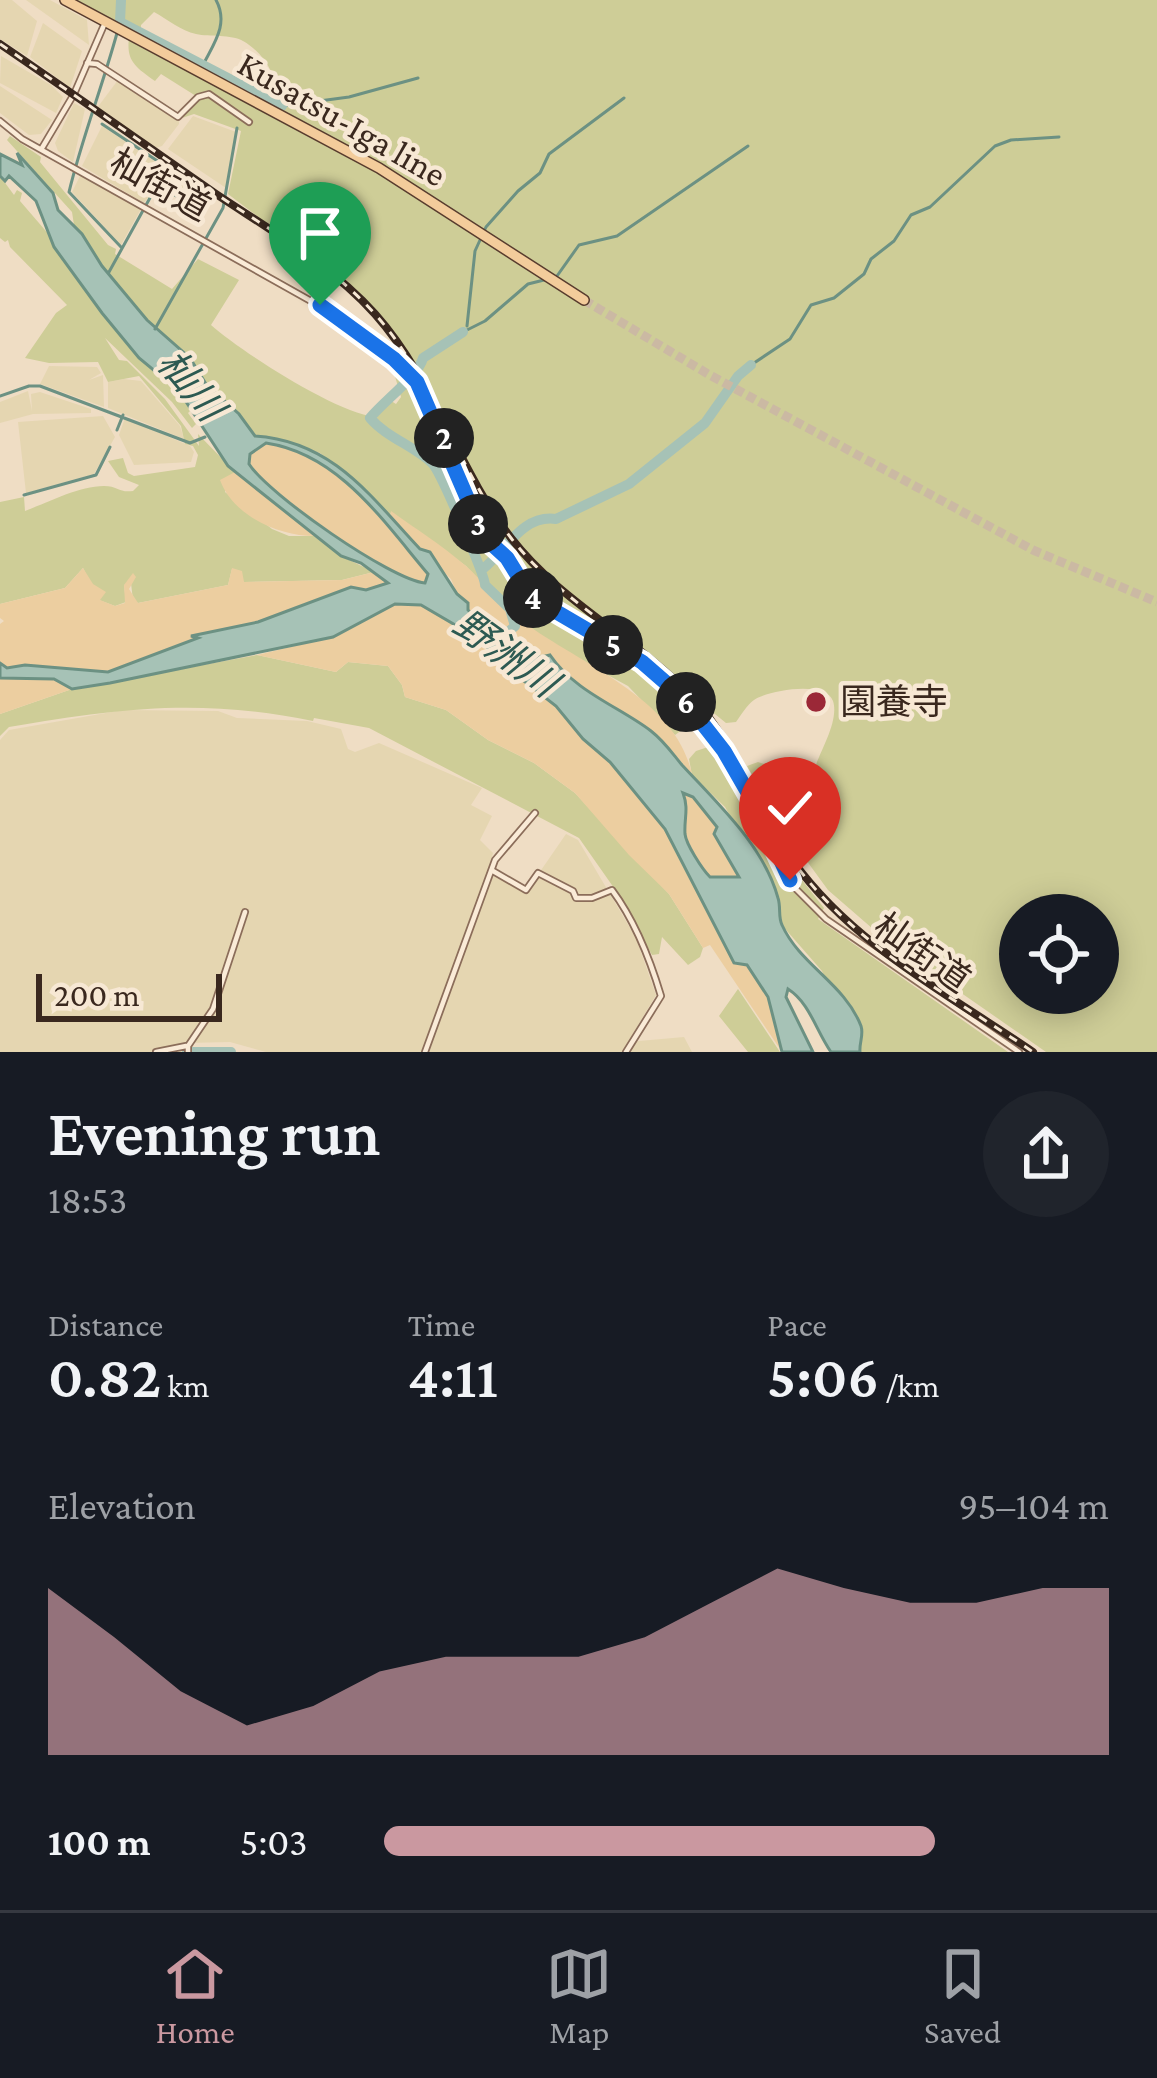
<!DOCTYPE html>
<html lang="en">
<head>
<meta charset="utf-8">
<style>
  body { margin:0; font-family:"Crimson Pro","Noto Sans JP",serif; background:#20242c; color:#f1f3f6; height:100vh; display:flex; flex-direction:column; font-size:45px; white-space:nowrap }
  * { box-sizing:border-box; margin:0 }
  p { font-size:39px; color:#9ea1a6 }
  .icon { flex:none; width:66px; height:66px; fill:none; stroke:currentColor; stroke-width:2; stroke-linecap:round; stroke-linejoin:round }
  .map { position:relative; height:1052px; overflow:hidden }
  .sheet { display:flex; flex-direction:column; background:#171b24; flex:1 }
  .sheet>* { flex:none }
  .tools { position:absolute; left:999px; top:894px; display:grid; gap:24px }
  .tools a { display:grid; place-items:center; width:120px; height:120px; border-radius:50%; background:#171b24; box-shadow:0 6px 30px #0003; font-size:60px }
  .scale { position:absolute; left:36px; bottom:30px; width:186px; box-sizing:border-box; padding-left:12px; border:6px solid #3a281e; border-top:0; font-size:33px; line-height:42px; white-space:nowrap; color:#3a281e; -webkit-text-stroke:9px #f7e8d4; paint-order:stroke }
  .pin { position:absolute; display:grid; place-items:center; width:102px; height:102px; color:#fff; margin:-123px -51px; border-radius:50% 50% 50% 0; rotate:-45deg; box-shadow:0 0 12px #0007 }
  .pin .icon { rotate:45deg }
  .km { position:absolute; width:60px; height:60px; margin:-30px; border-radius:50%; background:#222; color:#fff; font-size:33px; line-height:60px; text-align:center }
  .round { display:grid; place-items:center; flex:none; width:126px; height:126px; border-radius:63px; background:#20242c }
  .overview { display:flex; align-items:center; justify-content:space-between; height:204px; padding:0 48px }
  h1 { font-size:66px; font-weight:600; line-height:90px }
  .metrics { display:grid; grid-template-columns:repeat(3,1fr); gap:18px; height:204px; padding:12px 48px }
  .metrics div { display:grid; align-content:center }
  .metrics b { font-size:60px; font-weight:600 }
  .metrics small { font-size:33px; font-weight:400 }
  .metrics p { font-size:33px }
  .chart { height:336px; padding:24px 48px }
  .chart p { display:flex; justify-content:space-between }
  .chart svg { width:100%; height:216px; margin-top:12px; fill:#ca98a0; opacity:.7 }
  ul { padding:0 48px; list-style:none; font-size:39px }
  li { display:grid; grid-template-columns:192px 144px 1fr; align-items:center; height:90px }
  li i { height:30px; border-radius:15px; background:#ca98a0 }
  .dock { display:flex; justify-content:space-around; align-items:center; height:168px; border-top:3px solid #363941; background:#171b24; font-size:33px; color:#9ea1a6 }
  .dock a { display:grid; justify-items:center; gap:6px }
  .dock .selected { color:#ca98a0 }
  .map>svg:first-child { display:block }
</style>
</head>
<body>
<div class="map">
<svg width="1157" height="1052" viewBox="0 0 1157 1052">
  <rect width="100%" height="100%" fill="#efddc4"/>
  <path fill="#e5d6b1" d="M 0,0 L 12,0 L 37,21 L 27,56 L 0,39 Z
    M 26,0 L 50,0 L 87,20 L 89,45 Z
    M 43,23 L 82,51 L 70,88 L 30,57 Z
    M 1,56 L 51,85 L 63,97 L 56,113 L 0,83 Z
    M 118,80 L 179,119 L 179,124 L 162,146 L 156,148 L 97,108 Z
    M 0,86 L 52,120 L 41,134 L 29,135 L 0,113 Z
    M 74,103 L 85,109 L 73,162 L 58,151 L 55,143 Z
    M 193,116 L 236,132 L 226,188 L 168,149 Z
    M 102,126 L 187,183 L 183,196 L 159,183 L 144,203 L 82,166 Z
    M 81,174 L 141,209 L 121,245 L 72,192 Z
    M 49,366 L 97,367 L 101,373 L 89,380 L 103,375 L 104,407 L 40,384 Z
    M 124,379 L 141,381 L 180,426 L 184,439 L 108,408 L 108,382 Z
    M 28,391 L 32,411 L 31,394 L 40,392 L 91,409 L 91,413 L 33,414 L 0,423 L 0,402 Z
    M 103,416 L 115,437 L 94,474 L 26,493 L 18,422 Z
    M 125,418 L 190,446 L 194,452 L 191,462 L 134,465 L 119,435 Z
    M 123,710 L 218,711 L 237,718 L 307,721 L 341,729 L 348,749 L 355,752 L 379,743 L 482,788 L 471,805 L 492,816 L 480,840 L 493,853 L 487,873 L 526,892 L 566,834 L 578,840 L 636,938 L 656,995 L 628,1042 L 684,1037 L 692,1052 L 266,1052 L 230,1042 L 185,1043 L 185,1052 L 0,1052 L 0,740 L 9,730 Z"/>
  <path fill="#cecd97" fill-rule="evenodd" d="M 74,0 L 1157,0 L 1157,1052 L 1046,1052 L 888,942 L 828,890 L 782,827 L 747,766 L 758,762 L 788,772 L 816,765 C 822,748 839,720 833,701 C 826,680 768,690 754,700 C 747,705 741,715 736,722 L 726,723 L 710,710 L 675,735 L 628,686 L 554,646 L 501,604 L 466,566 L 391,512 L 390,516 L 351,477 L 320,453 L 256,436 L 239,414 L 206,384 L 190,358 L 146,320 L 102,266 L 74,225 L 72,212 L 7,140 L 10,136 L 41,157 L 40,162 L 108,245 L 116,249 L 115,254 L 172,289 L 198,259 L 239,280 L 211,325 C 243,353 335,412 375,417 L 388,399 L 396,404 L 401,397 L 392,366 L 412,358 L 354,290 L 228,194 L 241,131 L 194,114 L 182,118 L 196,96 L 161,74 L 155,81 C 132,65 125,59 130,31 ZM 154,12 C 167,19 181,31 196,34 C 210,37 231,34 243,41 C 268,55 283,87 276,113 L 140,45 L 141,25 ZM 1020,915 L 1098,915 L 1098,993 L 1020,993 Z
    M 0,176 L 14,195 L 17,190 L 22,193 L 20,201 L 51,237 L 63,261 L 113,327 L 139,358 L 179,391 L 191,410 L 188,413 L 196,424 L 192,428 L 172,402 L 105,338 L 119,360 L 127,361 L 165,399 L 199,446 L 198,434 L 235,472 L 226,480 L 225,492 L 272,529 L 289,536 L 314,536 L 341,556 L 374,572 L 342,580 L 244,582 L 232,569 L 228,585 L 138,603 L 133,600 L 131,583 L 124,585 L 126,602 L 115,606 L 99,600 L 83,568 L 65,588 L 0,604 L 0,502 L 24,497 L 25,511 C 49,502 79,486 104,486 C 118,486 119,493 133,491 L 139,485 L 119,477 L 108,461 L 123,458 L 128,473 L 134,476 L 195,467 L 198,455 L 193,446 L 185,444 L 181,426 L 139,376 L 108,382 L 98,362 L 49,363 L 25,358 L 56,313 L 67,305 L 10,247 L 8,240 L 5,242 L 0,238 Z
    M 257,655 L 336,672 L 348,662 L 388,666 L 402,685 L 405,697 L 446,710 L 488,740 L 534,763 L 575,793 L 669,894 L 703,948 L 700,957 L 688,965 L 662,937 L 659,954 L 652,955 L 621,898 L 579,838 L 369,728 L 314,718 L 313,721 C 199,698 121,708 9,727 L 0,736 L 0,714 L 72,689 Z
    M 714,745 L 728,764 L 784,871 L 794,870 L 824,908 L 818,919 L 1008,1052 L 860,1052 L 822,971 L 780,923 L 778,898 L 725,807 L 692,775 L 689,759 L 696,751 Z
    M 738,989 L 780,1052 L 748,1052 L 719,1016 Z"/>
  <path fill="#eccea0" d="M 266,443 C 343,455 378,521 428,574 L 425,583 C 390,578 269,495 249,464 L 250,454 Z
    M 235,472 L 314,536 C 279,536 233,516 220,480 Z
    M 391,511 C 416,529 443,546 466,566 C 485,583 498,603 518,618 C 576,663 677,697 692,775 L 672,751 L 572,681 L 550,656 L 539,659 L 526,651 L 519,652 L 468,610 L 468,603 L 457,594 L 451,579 L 390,520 Z
    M 83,568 L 93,584 L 106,592 L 100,600 L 115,606 L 125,603 L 124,585 L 133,573 L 136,577 L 129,589 L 138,603 L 228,585 L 232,568 L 242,571 L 244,582 L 342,580 L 374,572 L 388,583 L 366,590 L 351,587 L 258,622 L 200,636 L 122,669 L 92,672 L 25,665 L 7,668 L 0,663 L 0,624 L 4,621 L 0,618 L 0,604 L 65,588 Z
    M 395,604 L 421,604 L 479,639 L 506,667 L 556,706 L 583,739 L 610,762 L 665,829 L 683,867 L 768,997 L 782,1052 L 710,945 L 703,948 L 669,894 L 629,855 L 575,793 L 534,763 L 488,740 L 446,710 L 405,697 L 402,685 L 388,666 L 348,662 L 336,672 L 257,655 L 333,637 Z
    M 0,678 L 54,679 L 72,689 L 0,714 Z
    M 682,793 L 693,797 L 717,827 L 720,847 L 740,877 L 710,878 C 702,869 686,844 685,834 C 684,815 690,813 682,793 Z"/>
  <path fill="#a6c2b6" stroke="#6c9183" stroke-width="3" fill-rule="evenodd" d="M 17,153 L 53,193 L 58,210 L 82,234 L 102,266 L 147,320 L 190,358 L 206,384 L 239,414 L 255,436 C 333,441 371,497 420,549 L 430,552 L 457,594 L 468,603 L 468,610 C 487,629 522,664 550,655 C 575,692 620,707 651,731 C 664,741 672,753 682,765 C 717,803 764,846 778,898 C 781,907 778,917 782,925 C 800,965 845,984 861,1026 C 864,1035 859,1043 860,1052 L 831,1052 C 816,1031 810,1003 788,989 L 786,997 L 813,1052 L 782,1052 L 768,997 L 747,965 L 734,963 L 665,829 L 610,762 L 583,739 L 556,706 L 506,667 L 479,639 L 421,605 L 395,604 L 333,637 L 110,683 L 72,689 L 54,679 L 0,678 L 0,663 L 7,668 L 25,665 L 108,672 L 198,638 L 191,636 L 258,622 L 351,587 L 366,590 L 388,583 L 361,563 L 341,556 L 228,466 L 179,391 L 139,358 L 102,313 L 54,247 L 36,201 L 9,176 L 5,181 L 0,176 L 0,154 L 22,165 ZM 266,443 C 339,454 383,521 428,574 L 425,583 C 391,580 268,494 249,464 L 250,454 ZM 683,793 L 693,797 L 717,827 L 714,834 L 739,877 L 710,877 C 702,869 686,844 685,834 C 684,818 689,809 683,793 Z"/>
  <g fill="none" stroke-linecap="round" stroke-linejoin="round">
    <path stroke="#6c9183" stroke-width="3" d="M 120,22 C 105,80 83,134 69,192 L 121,247
      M 203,65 C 214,43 229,24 216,0
      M 282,106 L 349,97 L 418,78
      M 102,124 L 189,182 L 181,198 L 156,187 L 109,272
      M 557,276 L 579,245 L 617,236 L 748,146
      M 467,326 L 475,251 L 486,227 L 518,191 L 540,173 L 549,154 L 624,98
      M 155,329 L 223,208 L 237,128
      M 463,332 L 485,321 L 528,284 L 548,279
      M 751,365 L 790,339 L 811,305 L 834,298 L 864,274 L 871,259 L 894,241 L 911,215 L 930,207 L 995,146 L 1011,140 L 1059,137
      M 0,396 L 29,386 L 40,386 L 190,443 L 205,437
      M 117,430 L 123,415
      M 24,495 L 96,475 L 110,447"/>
    <path stroke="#a6c2b6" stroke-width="10" d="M 121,0 L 120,22 L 282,106
      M 463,332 L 423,358 C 419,375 384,401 370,418 C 386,437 414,446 432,463 C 441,472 485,576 485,585 L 510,609 L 515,626 L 505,635 L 508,651
      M 484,568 C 506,550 523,514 556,519 L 629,484 L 705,423 L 738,376 L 751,365
      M 187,1052 L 231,1052"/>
    <path stroke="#cbb9a3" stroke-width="9" stroke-dasharray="9 4.5" stroke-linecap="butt" d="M 584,300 L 708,374 L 1033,550 L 1157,602"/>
    <g stroke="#8b6d5a" stroke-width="8">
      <path id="street" d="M 87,63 L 97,64 L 178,117 L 198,97 L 209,94 L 249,122
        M 0,121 L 22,139 L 334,314 L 410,373 L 440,427 L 484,537 L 507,558 L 531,597 L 642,662 L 681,696 L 724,751 L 786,865 L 792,885 L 826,919 L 1019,1052
        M 42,148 L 74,94 L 104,25
        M 493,871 L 526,890 L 538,873 L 573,891 L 576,898 L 592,898 L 612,890 C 635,921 650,959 661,996 L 626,1052
        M 156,1052 L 186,1046
        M 188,1052 L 188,1046 L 213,1009 L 245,912
        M 425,1052 L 495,860 L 535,813"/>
    </g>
    <g stroke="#583c2e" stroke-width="12">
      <path id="primary" d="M 65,0 L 379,168 L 584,300"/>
    </g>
    <use href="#street" stroke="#faebd7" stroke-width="4.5"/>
    <use href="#primary" stroke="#f3cc9b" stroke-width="9"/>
    <g stroke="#3a281e" stroke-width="8">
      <path id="rail" d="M 0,44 C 72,93 144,144 216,194 C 270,230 331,265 375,314 C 434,380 457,468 511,538 C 561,603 638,639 694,699 C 737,747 756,809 793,861 C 853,945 950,995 1033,1052"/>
    </g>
    <use href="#rail" stroke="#f7e8d4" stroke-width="3" stroke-dasharray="9" stroke-linecap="butt"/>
  </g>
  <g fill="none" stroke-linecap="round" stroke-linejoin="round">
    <g stroke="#fff" stroke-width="24">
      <path id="route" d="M 320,305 L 394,359 L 417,382 L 484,537 L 507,558 L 531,597 L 642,662 L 681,696 L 724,751 L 754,803 L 790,880"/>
    </g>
    <use href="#route" stroke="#1a73e8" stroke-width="15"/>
  </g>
  <circle fill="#9b2837" stroke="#f7e8d4" stroke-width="4.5" cx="816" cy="702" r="12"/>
  <g text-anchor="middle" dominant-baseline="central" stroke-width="9" stroke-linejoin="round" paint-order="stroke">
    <g font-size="36" fill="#3a281e" stroke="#f7e8d4">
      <text transform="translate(342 119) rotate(30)">Kusatsu-Iga line</text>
      <text transform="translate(160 185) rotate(29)">杣街道</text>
      <text transform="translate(922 953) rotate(35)">杣街道</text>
    </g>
    <g font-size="36" fill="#3a281e" stroke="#f7e8d4" text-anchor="start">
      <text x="840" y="702">園養寺</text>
    </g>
    <g font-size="39" font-style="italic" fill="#2d5a52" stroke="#f7e8d4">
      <text transform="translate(191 385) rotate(50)">杣川</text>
      <text transform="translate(506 653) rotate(36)">野洲川</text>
    </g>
  </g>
</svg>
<div class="tools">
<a><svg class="icon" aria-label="locate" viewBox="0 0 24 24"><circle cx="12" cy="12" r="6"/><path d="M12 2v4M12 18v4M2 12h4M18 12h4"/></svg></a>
</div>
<div class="scale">200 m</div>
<div class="pin" style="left:320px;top:305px;background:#1e9e55"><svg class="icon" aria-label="arrive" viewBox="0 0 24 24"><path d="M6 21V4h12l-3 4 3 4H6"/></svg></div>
<div class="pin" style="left:790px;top:880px;background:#d93025"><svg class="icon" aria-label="check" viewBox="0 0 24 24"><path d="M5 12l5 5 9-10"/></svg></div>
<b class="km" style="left:444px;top:438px">2</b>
<b class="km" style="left:478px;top:524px">3</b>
<b class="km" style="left:533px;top:598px">4</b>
<b class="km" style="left:613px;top:645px">5</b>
<b class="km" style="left:686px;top:702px">6</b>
</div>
<section class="sheet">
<div class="overview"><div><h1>Evening run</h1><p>18:53</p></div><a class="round"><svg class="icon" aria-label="share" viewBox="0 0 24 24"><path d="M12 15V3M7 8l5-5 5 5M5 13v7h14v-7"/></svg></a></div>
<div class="metrics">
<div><p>Distance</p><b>0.82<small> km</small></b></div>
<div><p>Time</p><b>4:11</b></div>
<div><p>Pace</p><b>5:06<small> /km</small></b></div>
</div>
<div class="chart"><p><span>Elevation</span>95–104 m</p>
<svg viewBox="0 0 160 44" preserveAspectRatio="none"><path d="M0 44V10L10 20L20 31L30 38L40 34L50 27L60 24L70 24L80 24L90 20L100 13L110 6L120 10L130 13L140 13L150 10L160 10V44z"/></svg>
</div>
<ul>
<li><b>100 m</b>5:03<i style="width:76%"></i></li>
</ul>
</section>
<nav class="dock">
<a class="selected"><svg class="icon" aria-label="home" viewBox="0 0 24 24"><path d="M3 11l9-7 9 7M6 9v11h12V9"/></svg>Home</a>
<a><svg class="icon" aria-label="map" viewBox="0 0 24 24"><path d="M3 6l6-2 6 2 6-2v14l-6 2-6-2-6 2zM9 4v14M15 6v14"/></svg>Map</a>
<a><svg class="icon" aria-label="saved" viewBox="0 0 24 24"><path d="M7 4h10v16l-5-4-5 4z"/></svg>Saved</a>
</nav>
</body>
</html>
